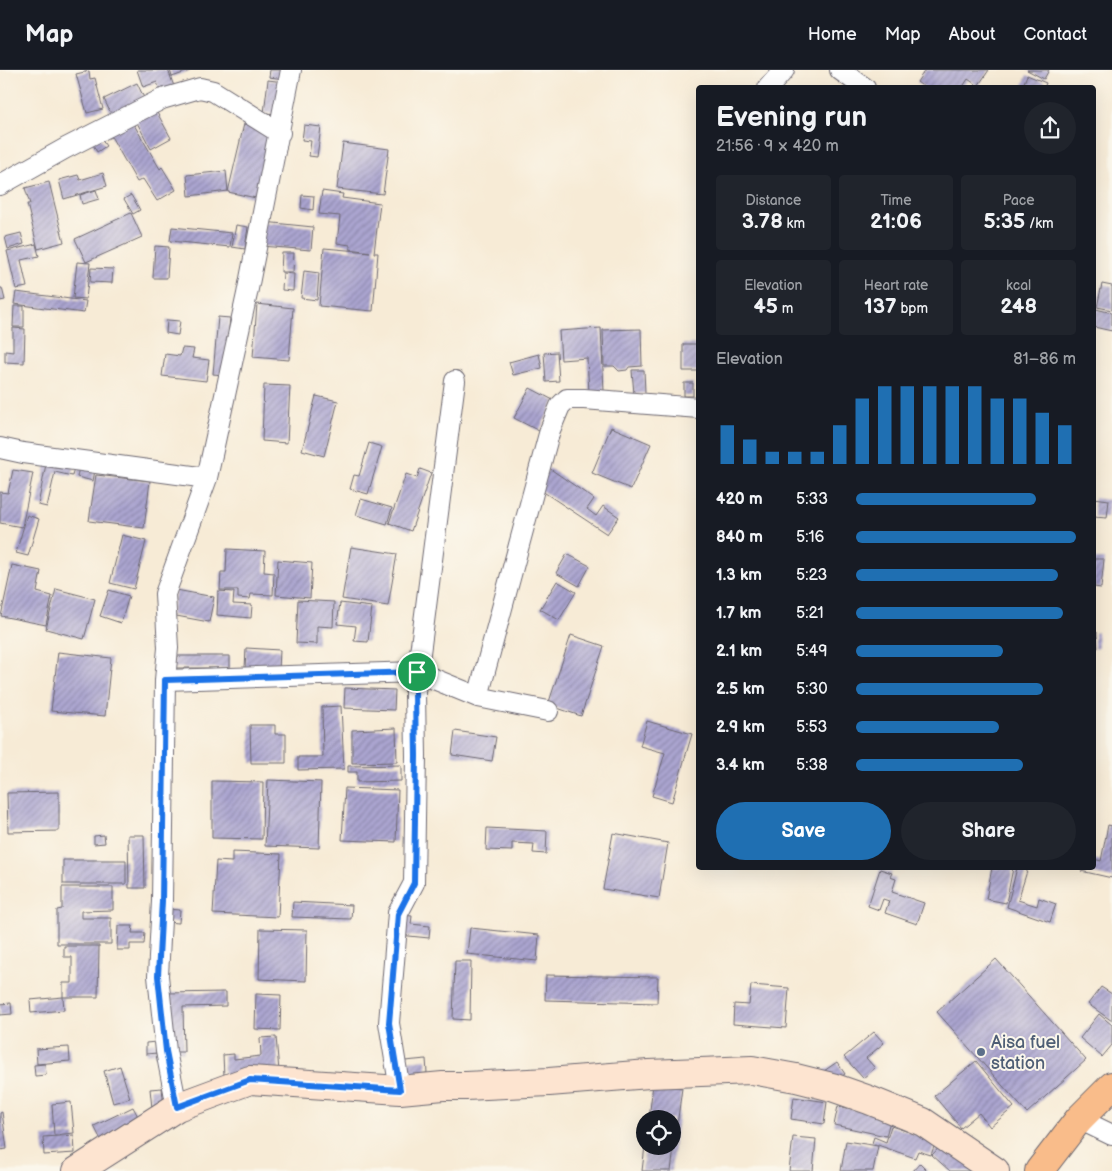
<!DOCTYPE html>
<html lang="en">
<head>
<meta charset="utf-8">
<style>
  body { margin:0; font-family:"Balsamiq Sans",sans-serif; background:#20242c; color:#f1f3f6; height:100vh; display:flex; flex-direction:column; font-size:19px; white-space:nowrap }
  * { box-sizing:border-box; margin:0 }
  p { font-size:16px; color:#9ea1a6 }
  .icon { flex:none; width:28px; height:28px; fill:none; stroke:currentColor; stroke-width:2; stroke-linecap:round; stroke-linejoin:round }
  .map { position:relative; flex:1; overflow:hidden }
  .side { position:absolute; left:696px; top:15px; width:400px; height:785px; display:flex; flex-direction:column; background:#171b24; border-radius:5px; box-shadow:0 5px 20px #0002 }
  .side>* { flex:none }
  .tools { position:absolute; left:636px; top:1040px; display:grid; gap:10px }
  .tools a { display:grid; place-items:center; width:45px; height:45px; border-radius:50%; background:#171b24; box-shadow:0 5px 20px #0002; font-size:25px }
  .pin { position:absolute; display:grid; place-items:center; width:42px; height:42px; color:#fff; margin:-21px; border:2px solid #fff; border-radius:50%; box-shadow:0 1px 5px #0007 }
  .round { display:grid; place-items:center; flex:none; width:52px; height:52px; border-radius:26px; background:#20242c }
  .overview { display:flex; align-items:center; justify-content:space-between; height:85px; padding:0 20px }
  h1 { font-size:28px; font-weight:700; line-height:38px }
  .figures { display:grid; grid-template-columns:repeat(3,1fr); gap:8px; height:85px; padding:5px 20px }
  .figures div { display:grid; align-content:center; border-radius:5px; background:#20242c; text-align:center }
  .figures b { font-size:21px; font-weight:700 }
  .figures small { font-size:14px; font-weight:400 }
  .figures p { font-size:14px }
  .chart { height:140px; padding:10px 20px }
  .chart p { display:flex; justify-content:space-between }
  .chart svg { width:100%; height:90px; margin-top:5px; stroke:#1f6fb2; stroke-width:6 }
  .action { display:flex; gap:10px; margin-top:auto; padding:10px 20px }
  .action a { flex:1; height:58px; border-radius:30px; background:#1f6fb2; color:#fff; font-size:20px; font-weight:700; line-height:58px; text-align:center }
  .action a+a { background:#20242c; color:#f1f3f6 }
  ul { padding:0 20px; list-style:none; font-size:16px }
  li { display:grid; grid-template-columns:80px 60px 1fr; align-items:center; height:38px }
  li i { height:12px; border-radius:6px; background:#1f6fb2 }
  header { display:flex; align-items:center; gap:30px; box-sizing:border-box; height:70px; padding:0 25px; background:#171b24; border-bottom:1px solid #363941 }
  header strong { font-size:24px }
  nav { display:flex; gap:28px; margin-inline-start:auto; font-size:18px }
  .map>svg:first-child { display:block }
</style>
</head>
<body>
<header>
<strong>Map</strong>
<nav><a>Home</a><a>Map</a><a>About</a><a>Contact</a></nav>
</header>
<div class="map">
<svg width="1112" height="1101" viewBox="0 0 1112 1101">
  <defs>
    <pattern id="building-hatch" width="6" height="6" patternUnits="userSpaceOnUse" patternTransform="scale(1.25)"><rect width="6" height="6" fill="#aba5d0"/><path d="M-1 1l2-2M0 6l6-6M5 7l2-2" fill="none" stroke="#8b86aa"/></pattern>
  </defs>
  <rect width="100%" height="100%" fill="#fbf7ec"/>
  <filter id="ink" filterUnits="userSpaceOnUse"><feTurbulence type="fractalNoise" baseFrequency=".02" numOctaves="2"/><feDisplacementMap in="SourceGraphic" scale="10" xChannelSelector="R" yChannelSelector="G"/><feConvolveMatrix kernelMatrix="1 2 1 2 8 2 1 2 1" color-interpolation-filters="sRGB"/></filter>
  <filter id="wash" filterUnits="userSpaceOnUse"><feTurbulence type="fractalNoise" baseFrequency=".0096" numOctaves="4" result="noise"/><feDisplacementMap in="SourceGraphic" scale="20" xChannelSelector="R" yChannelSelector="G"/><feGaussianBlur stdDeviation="1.12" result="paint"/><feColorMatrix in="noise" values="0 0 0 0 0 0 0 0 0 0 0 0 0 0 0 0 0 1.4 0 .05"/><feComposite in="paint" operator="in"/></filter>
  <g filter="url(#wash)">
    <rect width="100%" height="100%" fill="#f7ebd6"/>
    <g id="blocks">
      <path fill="url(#building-hatch)" d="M 137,0 L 168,0 L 175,19 L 161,24 L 157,12 L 143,17 Z
        M 170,0 L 192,0 L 172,7 Z
        M 270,0 L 286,0 L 284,9 L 269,7 Z
        M 925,0 L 989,0 L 978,16 L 968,9 L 962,18 L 925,18 L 917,12 Z
        M 1027,0 L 1049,0 L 1044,9 Z
        M 89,1 L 90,9 L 95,8 L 103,39 L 87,43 L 76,4 Z
        M 1027,5 L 1046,13 L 1044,18 L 1022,18 Z
        M 268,10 L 284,12 L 280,44 L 264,43 Z
        M 137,13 L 145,30 L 112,46 L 104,29 Z
        M 155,39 L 171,68 L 151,79 L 135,49 Z
        M 130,48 L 160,99 L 162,97 L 176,120 L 157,131 L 143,109 L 137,112 L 108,61 Z
        M 244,54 L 272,61 L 256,128 L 228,122 Z
        M 304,55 L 321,57 L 317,87 L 309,86 L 311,71 L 302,70 Z
        M 99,66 L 106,76 L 97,82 L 91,71 Z
        M 343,73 L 389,79 L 383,124 L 337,119 Z
        M 226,101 L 228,121 L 189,126 L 187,105 Z
        M 103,103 L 107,116 L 64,129 L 59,110 L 78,105 L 80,110 Z
        M 49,112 L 64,172 L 38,179 L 27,134 L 30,134 L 25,118 Z
        M 96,120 L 99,129 L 82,134 L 80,125 Z
        M 322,121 L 343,124 L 342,128 L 380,133 L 374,183 L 378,183 L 373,241 L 319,236 L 324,178 L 370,182 L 350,179 L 350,175 L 337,173 L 340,146 L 319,144 Z
        M 131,125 L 140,140 L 133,144 L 124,129 Z
        M 302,125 L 314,126 L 313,140 L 301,138 Z
        M 131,143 L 142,167 L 86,192 L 75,169 Z
        M 264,152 L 313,157 L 311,180 L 261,176 Z
        M 236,155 L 248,157 L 245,179 L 232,177 Z
        M 172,157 L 232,163 L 230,177 L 170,171 Z
        M 21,163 L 24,174 L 8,179 L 5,167 Z
        M 36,174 L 39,186 L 21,190 L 27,217 L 16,219 L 7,181 Z
        M 155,176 L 169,177 L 167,208 L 153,208 Z
        M 282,183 L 294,183 L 293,202 L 281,202 Z
        M 77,192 L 90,193 L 86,229 L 73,228 Z
        M 91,198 L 113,199 L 112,213 L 90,212 Z
        M 304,201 L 319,203 L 317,230 L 301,228 Z
        M 283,203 L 294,204 L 293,221 L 282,220 Z
        M 1102,214 L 1112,216 L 1112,240 L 1097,237 Z
        M 0,218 L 2,218 L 5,230 L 0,231 Z
        M 16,222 L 86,231 L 84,243 L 14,234 Z
        M 257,234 L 293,238 L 289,290 L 253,287 Z
        M 14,236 L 24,236 L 24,257 L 13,257 Z
        M 1096,239 L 1112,243 L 1112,261 L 1094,257 L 1094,248 Z
        M 218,247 L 230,248 L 224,305 L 213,304 Z
        M 167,250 L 180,251 L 178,265 L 166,263 Z
        M 13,258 L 25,259 L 24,293 L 5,292 L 5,281 L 13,282 Z
        M 601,258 L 604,321 L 589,322 L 587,288 L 561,290 L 559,261 Z
        M 641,259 L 642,296 L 629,297 L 627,300 L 619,301 L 614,296 L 604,296 L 603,260 Z
        M 683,274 L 699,274 L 699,301 L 683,301 Z
        M 182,278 L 194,279 L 192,288 L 209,290 L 206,311 L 162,306 L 165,284 L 180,286 Z
        M 557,282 L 559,311 L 546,312 L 544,283 Z
        M 539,284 L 542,298 L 513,305 L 509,292 Z
        M 632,300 L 644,300 L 645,323 L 634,324 Z
        M 684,313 L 693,313 L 693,326 L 684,326 Z
        M 264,315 L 290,316 L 287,373 L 262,371 Z
        M 530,318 L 555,331 L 539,361 L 514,348 Z
        M 316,326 L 338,331 L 324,386 L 302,380 Z
        M 611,357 L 651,374 L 631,419 L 592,403 Z
        M 369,373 L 382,377 L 368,424 L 350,419 L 354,405 L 359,406 Z
        M 47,389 L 75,394 L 72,406 L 55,402 L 47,437 L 38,435 Z
        M 79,397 L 95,400 L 93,411 L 77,407 Z
        M 549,398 L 594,429 L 587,439 L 596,446 L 603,436 L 619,447 L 607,464 L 536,417 Z
        M 420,399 L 431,403 L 411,461 L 389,453 L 406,404 L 417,408 Z
        M 13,400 L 33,403 L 22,457 L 0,453 L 0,422 L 8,423 Z
        M 96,405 L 150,411 L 144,458 L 89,451 Z
        M 1094,428 L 1109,430 L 1107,448 L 1094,447 Z
        M 361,429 L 392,438 L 387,454 L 356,445 Z
        M 27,445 L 39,449 L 28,486 L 16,483 Z
        M 122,465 L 146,471 L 134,519 L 110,513 Z
        M 351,477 L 397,484 L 388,536 L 342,529 Z
        M 227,479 L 265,481 L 264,502 L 274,503 L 273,525 L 251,524 L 250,529 L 238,528 L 238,520 L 220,520 L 221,502 L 226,502 Z
        M 567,484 L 590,496 L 579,516 L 556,503 Z
        M 1094,489 L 1104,489 L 1101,518 L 1094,517 Z
        M 278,490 L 312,493 L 310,528 L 276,525 Z
        M 12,495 L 41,501 L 37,522 L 52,526 L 46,555 L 1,546 Z
        M 557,511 L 576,522 L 559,550 L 540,539 Z
        M 56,519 L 95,529 L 84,569 L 46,559 Z
        M 109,520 L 129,526 L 121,553 L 100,546 Z
        M 176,520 L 214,527 L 209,552 L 171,545 Z
        M 218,521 L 234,522 L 233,534 L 252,535 L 251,548 L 217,545 Z
        M 298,530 L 334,532 L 333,557 L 317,556 L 317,574 L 296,573 Z
        M 340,533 L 372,537 L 368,572 L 354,571 L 356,556 L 337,554 Z
        M 1097,562 L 1098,578 L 1094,579 L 1094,563 Z
        M 571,565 L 604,576 L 581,646 L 548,635 Z
        M 246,578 L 280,580 L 279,600 L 245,598 Z
        M 58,582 L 111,588 L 105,646 L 51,641 Z
        M 174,586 L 230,586 L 230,598 L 174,598 Z
        M 345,618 L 395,620 L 394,640 L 344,638 Z
        M 341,636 L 344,699 L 298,700 L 298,687 L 323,687 L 322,637 Z
        M 647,651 L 692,664 L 672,732 L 652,726 L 665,683 L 640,676 Z
        M 250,655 L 275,655 L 275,664 L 286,664 L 286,693 L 251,693 Z
        M 396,658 L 397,692 L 352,693 L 352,660 Z
        M 455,661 L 496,667 L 492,691 L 452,685 Z
        M 401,695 L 401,711 L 357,712 L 357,702 L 348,702 L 348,696 Z
        M 268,710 L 321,712 L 319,778 L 265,776 Z
        M 212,711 L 263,712 L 262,769 L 212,768 Z
        M 345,718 L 398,720 L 396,772 L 342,770 Z
        M 59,722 L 59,761 L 8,762 L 7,723 Z
        M 1108,755 L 1112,756 L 1112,808 L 1081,801 L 1082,798 L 1094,798 L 1094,789 L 1101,791 Z
        M 487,758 L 547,761 L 546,784 L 533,783 L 534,774 L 512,773 L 512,781 L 486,780 Z
        M 613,763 L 668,773 L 659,828 L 603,819 Z
        M 104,765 L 105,773 L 94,774 L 94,766 Z
        M 128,765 L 144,765 L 145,818 L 129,818 Z
        M 232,782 L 281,784 L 278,847 L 213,844 L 216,791 L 232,792 Z
        M 63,790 L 126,790 L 126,814 L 63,814 Z
        M 992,798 L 1013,798 L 1006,833 L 986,829 Z
        M 1017,798 L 1028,798 L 1018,830 L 1037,836 L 1039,828 L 1056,834 L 1050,852 L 1007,837 Z
        M 880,799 L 892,803 L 890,807 L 896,809 L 892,822 L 924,833 L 917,854 L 885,843 L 889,831 L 883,829 L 879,840 L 868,836 Z
        M 62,817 L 113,817 L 113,840 L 81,841 L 81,848 L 111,848 L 111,874 L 57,874 L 57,840 L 62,839 Z
        M 293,832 L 352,835 L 351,849 L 292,847 Z
        M 165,839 L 180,840 L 179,853 L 164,852 Z
        M 401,845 L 412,846 L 411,854 L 430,856 L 429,868 L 399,865 Z
        M 118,856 L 133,856 L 132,863 L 145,863 L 144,874 L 130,874 L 130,880 L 117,880 Z
        M 470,858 L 539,865 L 537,891 L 467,884 Z
        M 260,859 L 307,860 L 306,911 L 259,909 Z
        M 64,876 L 99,876 L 98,927 L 63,927 L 63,913 L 72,913 L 72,887 L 64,887 Z
        M 996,889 L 1086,990 L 1027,1043 L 937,942 Z
        M 455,891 L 471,891 L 470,950 L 453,949 Z
        M 546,905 L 658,907 L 657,933 L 545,930 Z
        M 751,915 L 789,918 L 786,958 L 733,954 L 734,934 L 749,935 Z
        M 1101,917 L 1112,924 L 1112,951 L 1088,934 Z
        M 226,922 L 226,936 L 183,937 L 184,982 L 167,982 L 166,923 Z
        M 256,924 L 281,925 L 280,960 L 255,959 Z
        M 63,927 L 64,940 L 31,943 L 30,930 Z
        M 11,933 L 12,944 L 0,945 L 0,934 Z
        M 1099,944 L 1112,955 L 1112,975 L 1102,987 L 1080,968 Z
        M 874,962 L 884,973 L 866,988 L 875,998 L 863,1008 L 844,987 Z
        M 276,967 L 279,1001 L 224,1006 L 223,985 L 234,984 L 234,989 L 261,986 L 260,968 Z
        M 156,972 L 157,983 L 146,984 L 146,973 Z
        M 69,977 L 70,991 L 37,994 L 36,979 Z
        M 426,989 L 427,1003 L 406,1005 L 405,991 Z
        M 976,991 L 1014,1037 L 990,1057 L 979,1043 L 961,1058 L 934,1026 Z
        M 837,992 L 845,1004 L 832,1013 L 824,1001 Z
        M 45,994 L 46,1005 L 35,1006 L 34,995 Z
        M 120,996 L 130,1028 L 113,1033 L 104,1001 Z
        M 653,1014 L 682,1018 L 671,1101 L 642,1101 L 645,1076 L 672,1076 L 672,1049 L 649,1049 Z
        M 162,1018 L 164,1037 L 152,1038 L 150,1019 Z
        M 794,1027 L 827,1032 L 824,1054 L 791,1049 Z
        M 71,1032 L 74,1063 L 54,1065 L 52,1034 Z
        M 838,1036 L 891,1047 L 886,1066 L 834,1055 Z
        M 133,1037 L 142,1054 L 103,1074 L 94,1056 Z
        M 2,1042 L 7,1079 L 0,1080 L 0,1043 Z
        M 891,1056 L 936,1071 L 931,1085 L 918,1081 L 915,1088 L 872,1073 L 874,1067 L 886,1072 Z
        M 74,1065 L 75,1083 L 44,1085 L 43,1067 Z
        M 793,1067 L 816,1069 L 813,1101 L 789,1101 Z
        M 947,1069 L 982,1101 L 950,1101 L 932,1085 Z
        M 846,1071 L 878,1076 L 873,1101 L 841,1101 Z
        M 920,1093 L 928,1101 L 913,1101 Z"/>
    </g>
  </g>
  <g filter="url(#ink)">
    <use href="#blocks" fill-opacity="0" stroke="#6d6871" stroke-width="1"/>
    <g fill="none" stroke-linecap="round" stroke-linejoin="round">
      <g stroke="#6d6871" stroke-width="22">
        <path id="street" d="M 840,0 L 865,18
          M 768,18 L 784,0
          M 0,115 L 66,78 L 162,29 L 200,18 L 213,21 L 280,63
          M 0,378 L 23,383 L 207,408
          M 165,610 L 417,602 L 478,627 L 548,641
          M 478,627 L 550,360 L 560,336 L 567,329 L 584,329 L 699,338
          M 400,1020 L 389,953 L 398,843 L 414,813 L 416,686 L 415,622 L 455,311
          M 177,1037 L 166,981 L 158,906 L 162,831 L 165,610 L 168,578 L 165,524 L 207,408 L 247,224 L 291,0
          M 1079,1049 L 1112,1065"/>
      </g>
      <g stroke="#6d6871" stroke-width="30">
        <path id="secondary" d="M 77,1101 L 177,1037 L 250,1010 L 400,1020 L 443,1016 L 466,1016 L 549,1012 L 649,1004 L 752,1000 L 796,1008 L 832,1017 L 869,1030 L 923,1052 L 995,1101"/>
      </g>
      <g stroke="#6d6871" stroke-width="30">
        <path id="primary" d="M 1039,1101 L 1079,1049 L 1112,1016"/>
      </g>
      <use href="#street" stroke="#fff" stroke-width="20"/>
      <use href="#secondary" stroke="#fde4d0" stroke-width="28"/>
      <use href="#primary" stroke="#f9bc8a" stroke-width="28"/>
    </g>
  </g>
  <g fill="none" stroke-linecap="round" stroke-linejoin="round" filter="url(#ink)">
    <g stroke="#fff" stroke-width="10">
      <path id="route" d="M 417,602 L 415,622 L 416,686 L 414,813 L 398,844 L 389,953 L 400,1020 L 250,1010 L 177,1037 L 166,981 L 158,906 L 162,831 L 165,610 Z"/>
    </g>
    <use href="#route" stroke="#1a73e8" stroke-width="6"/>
  </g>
  <circle fill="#5c6f8a" stroke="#fbf7ec" stroke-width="2" cx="981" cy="982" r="5"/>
  <g text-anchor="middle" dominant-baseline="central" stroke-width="4" stroke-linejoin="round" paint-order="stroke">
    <g font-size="18" fill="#4e5e75" stroke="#fbf7ec" text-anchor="start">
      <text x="991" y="972">Aisa fuel<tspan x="991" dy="21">station</tspan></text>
    </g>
  </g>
</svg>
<div class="tools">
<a><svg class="icon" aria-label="locate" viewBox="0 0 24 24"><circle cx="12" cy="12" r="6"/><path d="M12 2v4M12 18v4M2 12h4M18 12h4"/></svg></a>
</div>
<div class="pin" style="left:417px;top:602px;background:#1e9e55"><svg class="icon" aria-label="arrive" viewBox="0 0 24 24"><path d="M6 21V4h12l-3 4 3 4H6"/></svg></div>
<section class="side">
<div class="overview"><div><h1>Evening run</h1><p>21:56 · 9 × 420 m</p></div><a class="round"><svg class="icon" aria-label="share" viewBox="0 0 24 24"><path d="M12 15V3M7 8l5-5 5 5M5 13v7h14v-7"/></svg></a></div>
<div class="figures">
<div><p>Distance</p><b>3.78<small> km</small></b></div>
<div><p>Time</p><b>21:06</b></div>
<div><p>Pace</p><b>5:35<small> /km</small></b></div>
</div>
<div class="figures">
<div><p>Elevation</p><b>45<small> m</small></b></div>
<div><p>Heart rate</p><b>137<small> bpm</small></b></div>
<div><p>kcal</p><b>248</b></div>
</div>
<div class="chart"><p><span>Elevation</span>81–86 m</p>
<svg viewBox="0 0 160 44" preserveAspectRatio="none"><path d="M5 44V25M15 44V32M25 44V38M35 44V38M45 44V38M55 44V25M65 44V12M75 44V6M85 44V6M95 44V6M105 44V6M115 44V6M125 44V12M135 44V12M145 44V19M155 44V25"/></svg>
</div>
<ul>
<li><b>420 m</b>5:33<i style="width:82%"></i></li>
<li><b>840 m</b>5:16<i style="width:100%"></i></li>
<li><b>1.3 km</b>5:23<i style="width:92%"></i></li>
<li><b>1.7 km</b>5:21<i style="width:94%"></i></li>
<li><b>2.1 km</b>5:49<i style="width:67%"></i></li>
<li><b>2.5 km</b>5:30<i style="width:85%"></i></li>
<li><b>2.9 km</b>5:53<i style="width:65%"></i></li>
<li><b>3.4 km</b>5:38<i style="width:76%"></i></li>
</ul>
<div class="action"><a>Save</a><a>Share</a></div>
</section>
</div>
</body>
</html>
